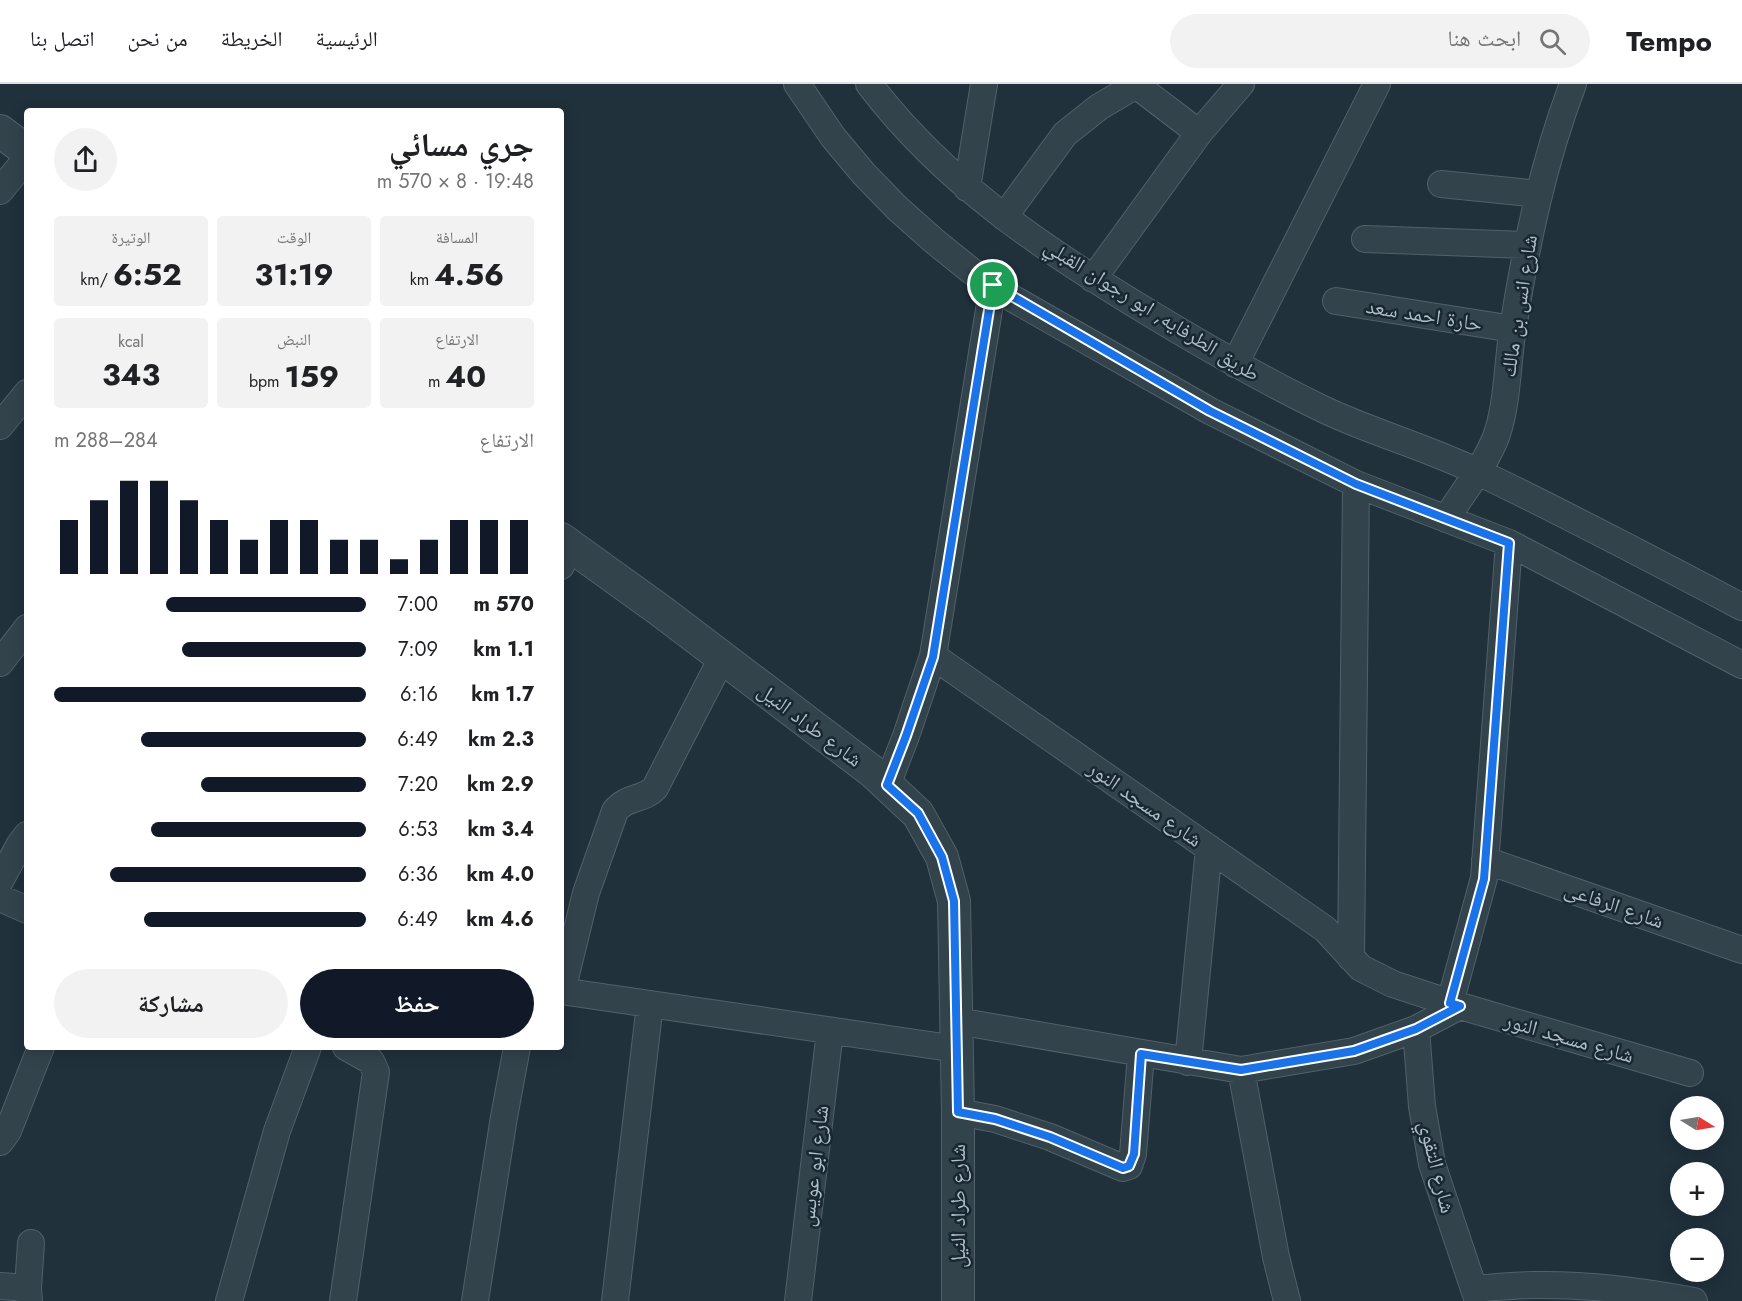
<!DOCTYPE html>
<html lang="ar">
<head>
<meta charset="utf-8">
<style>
  body { margin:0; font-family:Jost,"Noto Naskh Arabic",sans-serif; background:#f2f2f2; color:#202124; direction:rtl; height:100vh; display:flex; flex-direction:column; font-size:22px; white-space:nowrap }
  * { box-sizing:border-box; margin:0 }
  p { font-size:20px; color:#757577 }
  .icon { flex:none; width:33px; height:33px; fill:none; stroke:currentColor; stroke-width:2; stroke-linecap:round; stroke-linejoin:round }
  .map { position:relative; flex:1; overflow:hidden; direction:ltr }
  .panel { position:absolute; left:24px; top:24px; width:540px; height:942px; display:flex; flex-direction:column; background:#fff; border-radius:6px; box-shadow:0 3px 15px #0003; direction:rtl }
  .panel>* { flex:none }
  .needle { width:39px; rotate:101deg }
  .controls { position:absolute; left:1670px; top:1012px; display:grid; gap:12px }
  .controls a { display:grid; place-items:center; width:54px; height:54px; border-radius:50%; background:#fff; box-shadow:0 3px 15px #0003; font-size:30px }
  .pin { position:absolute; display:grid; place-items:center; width:51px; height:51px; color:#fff; margin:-26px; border:3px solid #fff; border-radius:50%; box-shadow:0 2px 6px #0007 }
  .round { display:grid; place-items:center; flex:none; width:63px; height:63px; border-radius:32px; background:#f2f2f2 }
  .overview { display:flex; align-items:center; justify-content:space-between; height:102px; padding:0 30px }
  h1 { font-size:33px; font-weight:700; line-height:45px }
  .stats { display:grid; grid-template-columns:repeat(3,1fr); gap:9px; height:102px; padding:6px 30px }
  .stats div { display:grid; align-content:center; border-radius:6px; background:#f2f2f2; text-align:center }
  .stats b { font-size:30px; font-weight:700 }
  .stats small { font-size:16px; font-weight:400 }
  .stats p { font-size:16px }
  .chart { height:168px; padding:12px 30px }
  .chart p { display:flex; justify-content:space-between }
  .chart svg { width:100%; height:108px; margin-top:6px; stroke:#111827; stroke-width:6 }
  .cta { display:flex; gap:12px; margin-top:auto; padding:12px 30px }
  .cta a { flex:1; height:69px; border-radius:36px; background:#111827; color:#fff; font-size:24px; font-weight:700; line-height:69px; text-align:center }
  .cta a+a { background:#f2f2f2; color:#202124 }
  ul { padding:0 30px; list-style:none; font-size:20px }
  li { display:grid; grid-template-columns:96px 72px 1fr; align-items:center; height:45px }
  li i { height:15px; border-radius:8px; background:#111827 }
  header { display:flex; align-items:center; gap:36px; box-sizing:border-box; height:84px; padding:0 30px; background:#fff; border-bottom:2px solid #e0e0e0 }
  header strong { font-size:28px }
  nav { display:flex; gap:33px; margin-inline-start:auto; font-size:21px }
  .search { width:420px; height:54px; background:#f2f2f2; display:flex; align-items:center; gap:15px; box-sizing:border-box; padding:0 21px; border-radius:33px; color:#757577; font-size:22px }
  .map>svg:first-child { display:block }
</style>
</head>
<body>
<header>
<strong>Tempo</strong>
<div class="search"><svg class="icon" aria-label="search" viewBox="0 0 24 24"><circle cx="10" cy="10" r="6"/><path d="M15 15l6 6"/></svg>ابحث هنا</div>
<nav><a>الرئيسية</a><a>الخريطة</a><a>من نحن</a><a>اتصل بنا</a></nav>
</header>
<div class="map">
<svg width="1742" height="1217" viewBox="0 0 1742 1217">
  <rect width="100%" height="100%" fill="#20313c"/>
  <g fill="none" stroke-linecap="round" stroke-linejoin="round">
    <g stroke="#51616a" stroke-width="28">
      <path id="minor" d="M 797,0 L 833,53 L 864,90 L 897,124 L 933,156 L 970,186 L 1010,213 L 1210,327 L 1356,400 L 1509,459 L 1742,581
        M 869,0 C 945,100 1045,166 1151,230 C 1209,265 1266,298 1327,327 C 1377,350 1431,365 1480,389 C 1568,431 1655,477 1742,523
        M 1136,1 L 1199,49
        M 1441,100 L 1539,110
        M 967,104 L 984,0
        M 0,107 L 27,74
        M 1004,133 L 1065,50 L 1099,23 L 1138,0
        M 1365,155 L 1528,161
        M 1093,195 L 1199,49 L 1241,0
        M 1336,217 L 1513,245
        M 1235,280 L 1377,0
        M 0,342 L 27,309
        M 1446,435 C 1463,408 1484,383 1496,353 C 1508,319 1507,280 1513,244 C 1526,161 1543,79 1573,0
        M 561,482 L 570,461
        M 933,572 L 1325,845 L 1361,884 L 1393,900 L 1460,922 L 1690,989
        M 0,579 L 27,544
        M 887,701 L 906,652 L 933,572 L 993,201
        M 1485,776 L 1742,866
        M 0,797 L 20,760 L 27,751
        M 0,814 L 27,826
        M 1351,874 L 1356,400
        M 561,907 L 957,965
        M 562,907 L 586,809 L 615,727 C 627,712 644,716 655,704 L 722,574
        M 1450,919 L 1484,794 L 1509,459
        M 957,937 L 1241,986 L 1354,967 L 1416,945 L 1460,922
        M 1416,945 L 1422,1022 L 1432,1080 L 1478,1217
        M 1188,978 L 1209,764
        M 1241,986 L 1276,1173 L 1287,1217
        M 958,1028 L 995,1035 L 1050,1053 L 1123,1084 L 1129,1082 L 1133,1070 L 1141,970
        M 0,1058 L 8,1047 L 41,963
        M 0,1202 L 28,1204
        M 1474,1205 C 1494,1203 1514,1201 1534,1201 C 1587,1200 1642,1207 1694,1217
        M 29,1217 L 28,1204 L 31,1159
        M 229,1217 L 277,1047 L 308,963
        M 343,1217 L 376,988 L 371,977 L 346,963
        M 475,1217 L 504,1033 L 517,963
        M 615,1217 L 650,920
        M 798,1217 L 830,947"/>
    </g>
    <g stroke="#51616a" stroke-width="34">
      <path id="tertiary" d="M 0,47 L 27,67
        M 561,455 L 661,527 L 873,688 L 918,730 L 942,773 L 954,817 L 958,1028 L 958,1217"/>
    </g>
    <use href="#minor" stroke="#33434c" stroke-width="26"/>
    <use href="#tertiary" stroke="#33434c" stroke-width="32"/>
  </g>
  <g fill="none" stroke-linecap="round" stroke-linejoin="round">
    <g stroke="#fff" stroke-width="12">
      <path id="route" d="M 993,201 L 1210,327 L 1356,400 L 1509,459 L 1484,795 L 1450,919 L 1460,922 L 1416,945 L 1354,967 L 1241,986 L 1141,970 L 1134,1070 L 1129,1082 L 1123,1084 L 1050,1053 L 995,1035 L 958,1028 L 954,817 L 942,773 L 918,729 L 887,701 L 906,652 L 933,573 Z"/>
    </g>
    <use href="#route" stroke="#1a73e8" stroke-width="8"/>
  </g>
  <g text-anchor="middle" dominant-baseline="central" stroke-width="5" stroke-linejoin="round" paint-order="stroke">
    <g font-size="21" fill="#aebec8" stroke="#192731">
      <text transform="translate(1519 222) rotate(-81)">شارع انس بن مالك</text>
      <text transform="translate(1152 226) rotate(32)">طريق الطرفايه, ابو رجوان القبلي</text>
      <text transform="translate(1424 231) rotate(9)">حارة احمد سعد</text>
      <text transform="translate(810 641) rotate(37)">شارع طراد النيل</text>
      <text transform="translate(1145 720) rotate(35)">شارع مسجد النور</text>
      <text transform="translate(1614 821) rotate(19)">شارع الرفاعى</text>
      <text transform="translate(1569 954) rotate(16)">شارع مسجد النور</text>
      <text transform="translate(814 1082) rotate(-83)">شارع ابو عويس</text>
      <text transform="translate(1437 1083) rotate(76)">شارع التقوي</text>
      <text transform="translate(958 1122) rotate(-90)">شارع طراد النيل</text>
    </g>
  </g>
</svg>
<div class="controls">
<a><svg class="needle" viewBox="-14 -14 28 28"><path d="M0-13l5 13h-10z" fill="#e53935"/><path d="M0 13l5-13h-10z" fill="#757577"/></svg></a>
<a>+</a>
<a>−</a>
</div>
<div class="pin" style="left:993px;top:201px;background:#1e9e55"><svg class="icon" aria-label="arrive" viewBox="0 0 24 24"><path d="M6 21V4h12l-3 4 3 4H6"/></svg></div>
<section class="panel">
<div class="overview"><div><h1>جري مسائي</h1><p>19:48 · 8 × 570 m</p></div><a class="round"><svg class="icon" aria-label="share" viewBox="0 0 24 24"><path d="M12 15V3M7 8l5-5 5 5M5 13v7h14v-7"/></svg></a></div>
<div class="stats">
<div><p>المسافة</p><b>4.56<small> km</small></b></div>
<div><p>الوقت</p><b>31:19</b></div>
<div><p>الوتيرة</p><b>6:52<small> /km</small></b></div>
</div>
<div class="stats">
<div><p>الارتفاع</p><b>40<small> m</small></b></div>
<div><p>النبض</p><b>159<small> bpm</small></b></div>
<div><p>kcal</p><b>343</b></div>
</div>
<div class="chart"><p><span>الارتفاع</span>284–288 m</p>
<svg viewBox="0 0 160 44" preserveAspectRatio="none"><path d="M5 44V22M15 44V14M25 44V6M35 44V6M45 44V14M55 44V22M65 44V30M75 44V22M85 44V22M95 44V30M105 44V30M115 44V38M125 44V30M135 44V22M145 44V22M155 44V22"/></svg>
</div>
<ul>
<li><b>570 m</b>7:00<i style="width:64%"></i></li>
<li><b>1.1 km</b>7:09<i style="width:59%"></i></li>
<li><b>1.7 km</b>6:16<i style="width:100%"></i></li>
<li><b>2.3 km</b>6:49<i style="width:72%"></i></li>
<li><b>2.9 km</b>7:20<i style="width:53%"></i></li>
<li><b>3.4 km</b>6:53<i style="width:69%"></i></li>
<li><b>4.0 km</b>6:36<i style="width:82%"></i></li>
<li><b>4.6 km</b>6:49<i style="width:71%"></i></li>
</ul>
<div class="cta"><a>حفظ</a><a>مشاركة</a></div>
</section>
</div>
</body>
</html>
